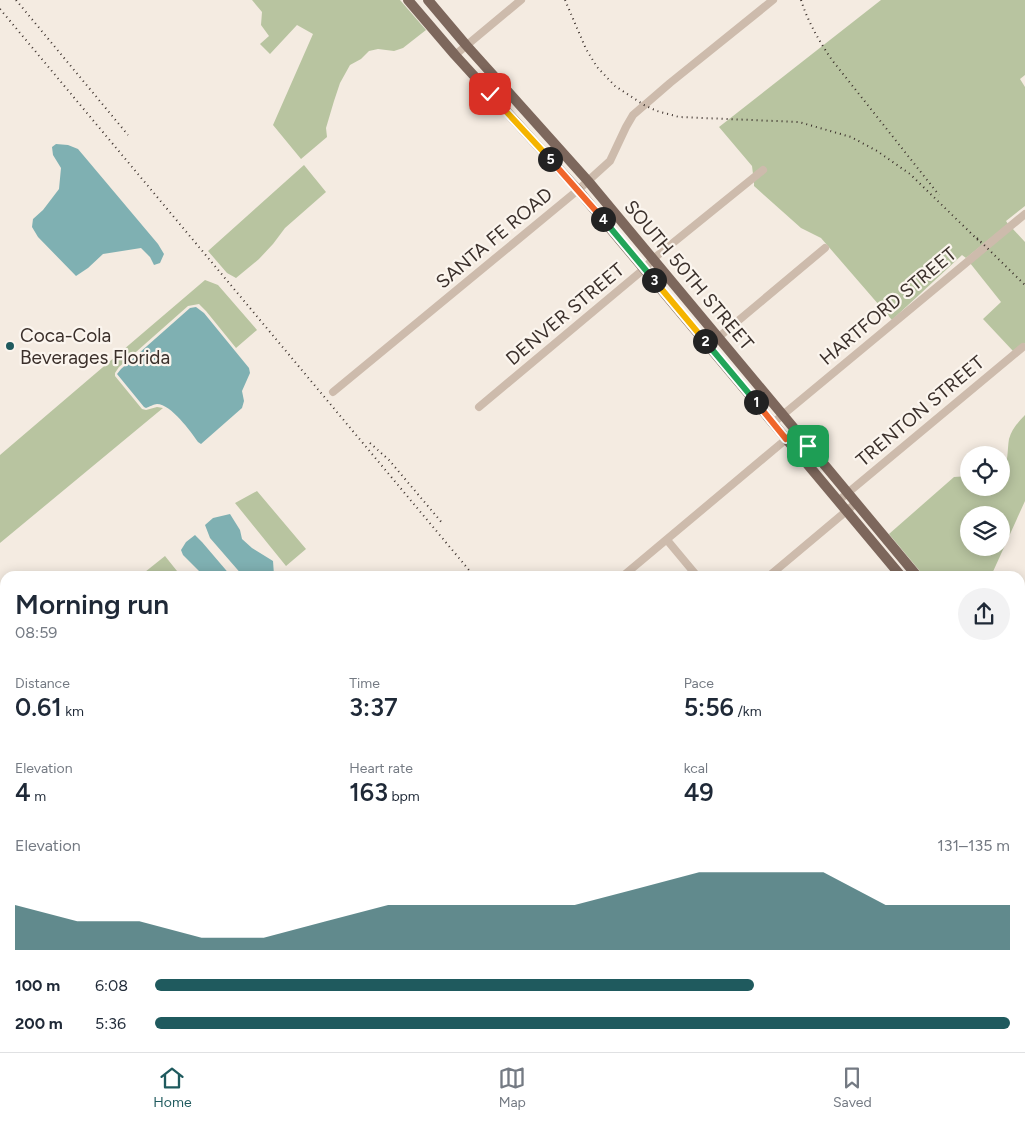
<!DOCTYPE html>
<html lang="en">
<head>
<meta charset="utf-8">
<style>
  body { margin:0; font-family:Figtree,sans-serif; background:#f2f2f3; color:#1f2937; height:100vh; display:flex; flex-direction:column; font-size:19px; white-space:nowrap }
  * { box-sizing:border-box; margin:0 }
  p { font-size:16px; color:#747a83 }
  .icon { flex:none; width:28px; height:28px; fill:none; stroke:currentColor; stroke-width:2; stroke-linecap:round; stroke-linejoin:round }
  .map { position:relative; flex:1; overflow:hidden }
  .drawer { position:absolute; left:0px; top:571px; width:1025px; height:481px; display:flex; flex-direction:column; background:#fff; border-radius:15px 15px 0 0; box-shadow:0 2px 12px #0003 }
  .drawer>* { flex:none }
  .buttons { position:absolute; left:960px; top:446px; display:grid; gap:10px }
  .buttons a { display:grid; place-items:center; width:50px; height:50px; border-radius:50%; background:#fff; box-shadow:0 2px 12px #0003; font-size:25px }
  .pin { position:absolute; display:grid; place-items:center; width:42px; height:42px; color:#fff; margin:-21px; border-radius:10px; box-shadow:0 2px 8px #0006 }
  .km { position:absolute; width:25px; height:25px; margin:-12px; border-radius:50%; background:#222; color:#fff; font-size:14px; line-height:25px; text-align:center }
  .round { display:grid; place-items:center; flex:none; width:52px; height:52px; border-radius:26px; background:#f2f2f3 }
  .headline { display:flex; align-items:center; justify-content:space-between; height:85px; padding:0 15px }
  h1 { font-size:28px; font-weight:600; line-height:38px }
  .stats { display:grid; grid-template-columns:repeat(3,1fr); gap:8px; height:85px; padding:5px 15px }
  .stats div { display:grid; align-content:center }
  .stats b { font-size:25px; font-weight:600 }
  .stats small { font-size:14px; font-weight:400 }
  .stats p { font-size:14px }
  .chart { height:140px; padding:10px 15px }
  .chart p { display:flex; justify-content:space-between }
  .chart svg { width:100%; height:90px; margin-top:5px; fill:#1f5a5e; opacity:.7 }
  ul { padding:0 15px; list-style:none; font-size:16px }
  li { display:grid; grid-template-columns:80px 60px 1fr; align-items:center; height:38px }
  li i { height:12px; border-radius:6px; background:#1f5a5e }
  .tab-bar { display:flex; justify-content:space-around; align-items:center; height:70px; border-top:1px solid #e0e1e3; background:#fff; font-size:14px; color:#747a83 }
  .tab-bar a { display:grid; justify-items:center; gap:2px }
  .tab-bar .selected { color:#1f5a5e }
  .map>svg:first-child { display:block }
</style>
</head>
<body>
<div class="map">
<svg width="1025" height="1052" viewBox="0 0 1025 1052">
  <rect width="100%" height="100%" fill="#f4ebe1"/>
  <path fill="#b8c4a0" fill-rule="evenodd" d="M 252,0 L 400,0 L 426,30 L 403,48 L 394,51 L 378,49 L 369,51 L 361,59 L 350,65 L 340,83 L 334,101 L 326,128 L 327,137 L 301,159 L 273,125 L 313,34 L 297,25 L 270,54 L 260,44 L 269,36 L 261,25 L 262,12 Z
    M 881,0 L 1025,0 L 1025,75 L 1020,79 L 1025,87 L 1025,206 L 1006,221 L 1008,224 L 966,258 L 962,255 L 892,320 L 821,238 L 801,228 L 754,186 L 754,181 L 767,170 L 763,166 L 753,174 L 752,166 L 719,127 Z
    M 304,165 L 326,192 L 285,228 L 273,244 L 259,259 L 236,278 L 227,273 L 208,251 Z
    M 1012,228 L 1025,242 L 1025,344 L 1023,343 L 1013,351 L 983,319 L 1001,302 L 970,263 Z
    M 205,280 L 218,285 L 257,330 L 236,348 L 206,311 L 199,304 L 188,306 L 119,367 L 115,373 L 115,376 L 142,409 L 146,410 L 157,407 L 163,408 L 0,543 L 0,455 Z
    M 1025,415 L 1025,501 L 991,576 L 924,576 L 889,534 L 954,477 L 969,476 L 969,488 L 980,488 L 984,492 L 988,488 L 1001,488 L 1001,474 C 1009,464 1007,450 1009,439 C 1012,429 1018,422 1025,415 ZM 969,515 L 1001,515 L 1001,548 L 969,548 Z
    M 257,491 L 306,549 L 286,566 L 235,503 Z
    M 165,556 L 177,571 L 168,576 L 140,576 Z
    M 1025,893 L 1025,1019 L 1020,1023 L 1020,897 Z
    M 204,1048 L 252,1048 L 256,1052 L 205,1052 Z"/>
  <path fill="#7fb0b2" d="M 56,144 L 68,145 L 78,149 L 158,244 L 164,254 L 160,263 L 154,265 L 150,257 L 141,248 L 103,254 L 88,268 L 76,276 L 38,237 L 32,227 L 33,219 L 43,210 L 59,189 L 61,168 L 53,155 L 52,147 Z
    M 196,307 L 204,313 L 249,368 L 250,373 L 242,391 L 244,401 L 242,408 L 201,444 L 198,442 C 191,432 171,404 157,404 C 154,404 149,407 146,408 L 144,407 L 117,374 L 121,369 L 190,308 Z
    M 230,514 L 240,530 L 242,539 L 252,548 L 273,561 L 274,575 L 272,576 L 243,576 L 210,538 L 205,525 L 213,518 Z
    M 195,535 L 202,542 L 231,576 L 204,576 L 183,555 L 181,550 L 186,542 Z"/>
  <g fill="none" stroke-linecap="round" stroke-linejoin="round">
    <path stroke="#cdbbac" stroke-width="8" d="M 455,55 L 521,0
      M 708,346 L 825,248
      M 333,392 L 578,190 L 610,161 L 626,127 L 633,115 L 670,83 L 773,0
      M 479,407 L 644,269 L 653,259 L 763,170
      M 773,423 L 1025,214
      M 838,501 L 1023,347
      M 667,540 L 697,576
      M 623,576 L 796,431
      M 769,576 L 856,503
      M 1020,613 L 1025,609
      M 1020,745 L 1025,741
      M 413,1048 L 417,1052
      M 42,1052 L 47,1048
      M 529,1052 L 534,1048"/>
    <path stroke="#7d675c" stroke-width="10" d="M 408,0 L 455,55 L 578,190 L 901,576
      M 428,0 L 466,45 L 588,181 L 917,576
      M 1020,699 L 1025,705
      M 1020,719 L 1025,725"/>
    <path stroke="#3b302b" stroke-width="2" stroke-dasharray="1 4" stroke-linecap="butt" d="M 16,0 L 128,135
      M 565,0 L 586,49 L 597,67 L 615,86 L 644,105 L 657,111 L 679,117 L 799,122 L 851,137 L 877,151 L 910,174 L 981,243
      M 801,0 C 808,22 819,41 832,60 L 939,195
      M 0,9 L 474,576
      M 977,238 L 1025,285
      M 370,443 L 389,460 L 443,524
      M 1020,1039 L 1025,1035
      M 868,1048 L 872,1052
      M 887,1048 L 900,1052
      M 992,1052 L 1004,1048"/>
  </g>
  <g fill="none" stroke-linecap="round" stroke-linejoin="round">
    <g stroke="#fff" stroke-width="10">
      <path id="split-1" d="M 756,402 L 786,439 L 796,431 L 808,446"/>
    </g>
    <g stroke="#fff" stroke-width="10">
      <path id="split-2" d="M 705,341 L 756,402"/>
    </g>
    <g stroke="#fff" stroke-width="10">
      <path id="split-3" d="M 654,280 L 705,341"/>
    </g>
    <g stroke="#fff" stroke-width="10">
      <path id="split-4" d="M 603,219 L 654,280"/>
    </g>
    <g stroke="#fff" stroke-width="10">
      <path id="split-5" d="M 550,159 L 603,219"/>
    </g>
    <g stroke="#fff" stroke-width="10">
      <path id="split-6" d="M 490,94 L 550,159"/>
    </g>
    <use href="#split-1" stroke="#f0652b" stroke-width="6"/>
    <use href="#split-2" stroke="#22a559" stroke-width="6"/>
    <use href="#split-3" stroke="#f5b400" stroke-width="6"/>
    <use href="#split-4" stroke="#22a559" stroke-width="6"/>
    <use href="#split-5" stroke="#f0652b" stroke-width="6"/>
    <use href="#split-6" stroke="#f5b400" stroke-width="6"/>
  </g>
  <circle fill="#1f5a5e" stroke="#fbf5ee" stroke-width="2" cx="10" cy="346" r="5"/>
  <g text-anchor="middle" dominant-baseline="central" stroke-width="4.5" stroke-linejoin="round" paint-order="stroke">
    <g font-size="19" fill="#3b302b" stroke="#fbf5ee">
      <text transform="translate(494 238) rotate(-40)">SANTA FE ROAD</text>
      <text transform="translate(689 275) rotate(50)">SOUTH 50TH STREET</text>
      <text transform="translate(888 306) rotate(-40)">HARTFORD STREET</text>
      <text transform="translate(565 314) rotate(-40)">DENVER STREET</text>
      <text transform="translate(920 411) rotate(-40)">TRENTON STREET</text>
    </g>
    <g font-size="19" fill="#3b302b" stroke="#fbf5ee" text-anchor="start">
      <text x="20" y="335">Coca-Cola<tspan x="20" dy="22">Beverages Florida</tspan></text>
    </g>
  </g>
</svg>
<div class="buttons">
<a><svg class="icon" aria-label="locate" viewBox="0 0 24 24"><circle cx="12" cy="12" r="6"/><path d="M12 2v4M12 18v4M2 12h4M18 12h4"/></svg></a>
<a><svg class="icon" aria-label="layers" viewBox="0 0 24 24"><path d="M12 4l9 5-9 5-9-5zM3 14l9 5 9-5"/></svg></a>
</div>
<div class="pin" style="left:808px;top:446px;background:#1e9e55"><svg class="icon" aria-label="arrive" viewBox="0 0 24 24"><path d="M6 21V4h12l-3 4 3 4H6"/></svg></div>
<div class="pin" style="left:490px;top:94px;background:#d93025"><svg class="icon" aria-label="check" viewBox="0 0 24 24"><path d="M5 12l5 5 9-10"/></svg></div>
<b class="km" style="left:756px;top:402px">1</b>
<b class="km" style="left:705px;top:341px">2</b>
<b class="km" style="left:654px;top:280px">3</b>
<b class="km" style="left:603px;top:219px">4</b>
<b class="km" style="left:550px;top:159px">5</b>
<section class="drawer">
<div class="headline"><div><h1>Morning run</h1><p>08:59</p></div><a class="round"><svg class="icon" aria-label="share" viewBox="0 0 24 24"><path d="M12 15V3M7 8l5-5 5 5M5 13v7h14v-7"/></svg></a></div>
<div class="stats">
<div><p>Distance</p><b>0.61<small> km</small></b></div>
<div><p>Time</p><b>3:37</b></div>
<div><p>Pace</p><b>5:56<small> /km</small></b></div>
</div>
<div class="stats">
<div><p>Elevation</p><b>4<small> m</small></b></div>
<div><p>Heart rate</p><b>163<small> bpm</small></b></div>
<div><p>kcal</p><b>49</b></div>
</div>
<div class="chart"><p><span>Elevation</span>131–135 m</p>
<svg viewBox="0 0 160 44" preserveAspectRatio="none"><path d="M0 44V22L10 30L20 30L30 38L40 38L50 30L60 22L70 22L80 22L90 22L100 14L110 6L120 6L130 6L140 22L150 22L160 22V44z"/></svg>
</div>
<ul>
<li><b>100 m</b>6:08<i style="width:70%"></i></li>
<li><b>200 m</b>5:36<i style="width:100%"></i></li>
</ul>
</section>
</div>
<nav class="tab-bar">
<a class="selected"><svg class="icon" aria-label="home" viewBox="0 0 24 24"><path d="M3 11l9-7 9 7M6 9v11h12V9"/></svg>Home</a>
<a><svg class="icon" aria-label="map" viewBox="0 0 24 24"><path d="M3 6l6-2 6 2 6-2v14l-6 2-6-2-6 2zM9 4v14M15 6v14"/></svg>Map</a>
<a><svg class="icon" aria-label="saved" viewBox="0 0 24 24"><path d="M7 4h10v16l-5-4-5 4z"/></svg>Saved</a>
</nav>
</body>
</html>
